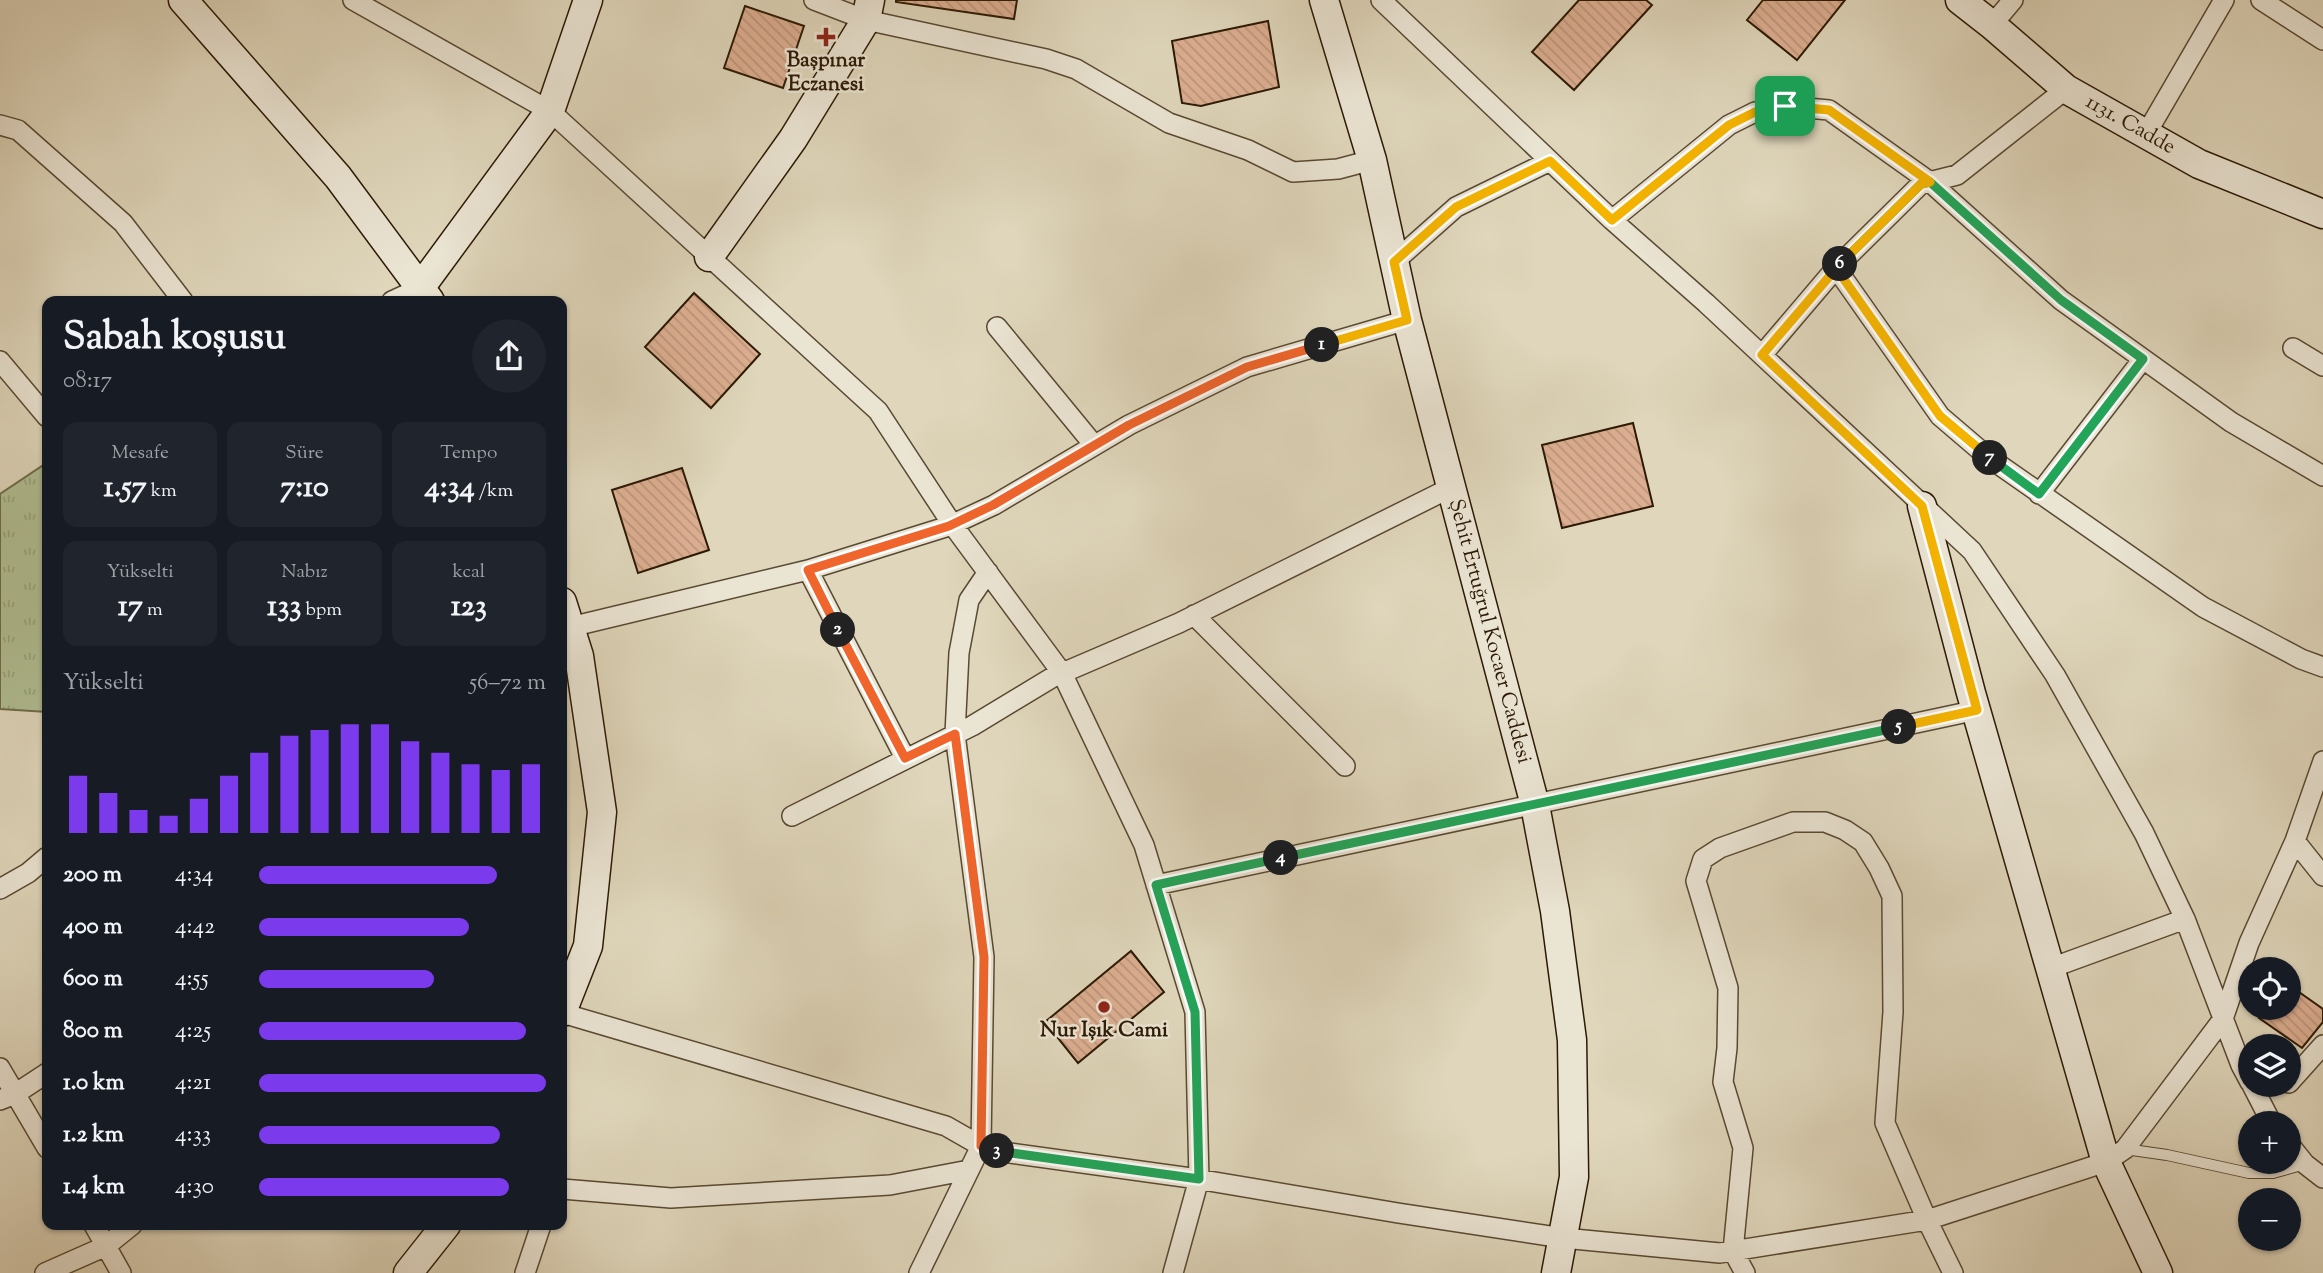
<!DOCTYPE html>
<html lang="tr">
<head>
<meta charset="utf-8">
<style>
  body { margin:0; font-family:"Sorts Mill Goudy",serif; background:#20242c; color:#f1f3f6; height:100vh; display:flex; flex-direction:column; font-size:26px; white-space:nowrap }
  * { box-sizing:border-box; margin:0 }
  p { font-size:23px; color:#9ea1a6 }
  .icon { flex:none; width:38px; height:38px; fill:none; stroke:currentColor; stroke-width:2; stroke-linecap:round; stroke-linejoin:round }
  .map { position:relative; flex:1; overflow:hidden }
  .side { position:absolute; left:42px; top:296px; width:525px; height:934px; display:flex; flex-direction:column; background:#171b24; border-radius:14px; box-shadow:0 2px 5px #0004 }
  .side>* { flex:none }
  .fabs { position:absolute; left:2238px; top:957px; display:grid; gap:14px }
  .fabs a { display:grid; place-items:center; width:63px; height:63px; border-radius:50%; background:#171b24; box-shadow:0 2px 5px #0004; font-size:35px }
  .pin { position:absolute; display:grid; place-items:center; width:60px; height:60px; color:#fff; margin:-30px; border-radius:14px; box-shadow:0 4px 10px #0006 }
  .km { position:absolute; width:35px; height:35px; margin:-18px; border-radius:50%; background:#222; color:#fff; font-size:19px; line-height:35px; text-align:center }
  .round { display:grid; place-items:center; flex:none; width:74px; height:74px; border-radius:37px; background:#20242c }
  .head { display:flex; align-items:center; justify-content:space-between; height:119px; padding:0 21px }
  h1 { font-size:38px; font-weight:700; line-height:52px }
  .metrics { display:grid; grid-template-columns:repeat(3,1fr); gap:10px; height:119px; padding:7px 21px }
  .metrics div { display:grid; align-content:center; border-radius:14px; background:#20242c; text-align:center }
  .metrics b { font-size:30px; font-weight:700 }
  .metrics small { font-size:19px; font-weight:400 }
  .metrics p { font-size:19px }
  .chart { height:196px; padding:14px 21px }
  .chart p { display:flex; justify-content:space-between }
  .chart svg { width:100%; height:126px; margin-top:7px; stroke:#7c3aed; stroke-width:6 }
  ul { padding:0 21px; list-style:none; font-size:23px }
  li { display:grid; grid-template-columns:112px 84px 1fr; align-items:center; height:52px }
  li i { height:18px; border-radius:9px; background:#7c3aed }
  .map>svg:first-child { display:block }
</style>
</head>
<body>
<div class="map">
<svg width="2323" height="1273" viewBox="0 0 2323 1273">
  <defs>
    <pattern id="park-tufts" width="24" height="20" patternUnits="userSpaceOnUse" patternTransform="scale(1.75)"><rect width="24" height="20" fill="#b0be92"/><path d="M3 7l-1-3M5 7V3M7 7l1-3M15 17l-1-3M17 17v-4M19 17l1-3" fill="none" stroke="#98a37c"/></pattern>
    <pattern id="building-back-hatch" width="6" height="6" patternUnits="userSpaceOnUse" patternTransform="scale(1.75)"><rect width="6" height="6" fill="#dcae91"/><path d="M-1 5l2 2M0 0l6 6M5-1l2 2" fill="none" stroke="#bd957b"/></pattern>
  </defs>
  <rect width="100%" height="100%" fill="#dfd6bb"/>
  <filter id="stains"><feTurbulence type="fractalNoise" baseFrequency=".00286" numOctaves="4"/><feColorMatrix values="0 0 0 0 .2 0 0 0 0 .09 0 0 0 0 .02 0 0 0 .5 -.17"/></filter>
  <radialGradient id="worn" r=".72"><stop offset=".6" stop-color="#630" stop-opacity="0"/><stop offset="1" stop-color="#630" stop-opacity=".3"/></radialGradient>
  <path fill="url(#park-tufts)" stroke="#6e6c4b" stroke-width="2" d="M 42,466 L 47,474 L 47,712 L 0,709 L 0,494 Z"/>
  <path fill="url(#building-back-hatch)" stroke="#2c1a04" stroke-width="2" d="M 896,0 L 1017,0 L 1014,19 L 896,2 Z
    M 1579,0 L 1646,0 L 1652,5 L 1574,90 L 1532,52 Z
    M 1763,0 L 1845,0 L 1797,60 L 1747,20 Z
    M 745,6 L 804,26 L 783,88 L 724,68 Z
    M 1268,21 L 1279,87 L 1201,106 L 1182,103 L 1172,41 Z
    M 694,293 L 760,354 L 711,408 L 645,347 Z
    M 1633,423 L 1653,506 L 1562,528 L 1542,445 Z
    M 682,468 L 709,550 L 638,573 L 612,490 Z
    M 1131,951 L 1164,992 L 1078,1063 L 1045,1022 Z
    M 2289,985 L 2323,1009 L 2323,1022 L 2302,1048 L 2259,1018 L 2267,1008 L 2289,1008 Z"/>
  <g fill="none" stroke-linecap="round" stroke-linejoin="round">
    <g stroke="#594932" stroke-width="12">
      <path id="lane" d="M 2125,1149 L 2167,1155 L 2249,1173 L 2273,1173 L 2305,1164"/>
    </g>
    <g stroke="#594932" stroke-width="22">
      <path id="street" d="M 353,0 L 550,111 L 878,411 L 952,524 L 1062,673 L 1144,845 L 1195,1012 L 1199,1179 L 1173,1273
        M 814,0 L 866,20 L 1046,59 L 1076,69 L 1169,123 L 1248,150 L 1293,172 L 1338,169 L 1372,160
        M 1381,0 L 1612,220 L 1706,303 L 1972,551 L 2055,675 L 2144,833 L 2185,919 L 2241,1065 L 2250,1082
        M 2261,0 L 2323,40
        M 1992,25 L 2013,0
        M 0,125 L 18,130 L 123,223 L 183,301
        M 2146,134 L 2224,0
        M 1612,220 L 1729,125 L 1755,112 L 1785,106 L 1829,110 L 1930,182 L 2061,300 L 2231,422 L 2323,476
        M 1394,262 L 1456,207 L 1550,161
        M 1836,268 L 1940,416 L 1988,457 L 2203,607 L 2301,659 L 2323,667
        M 392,301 L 420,288
        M 997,327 L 1094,445
        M 2293,348 L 2323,366
        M 1762,355 L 1836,268 L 1921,184 L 1957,175 L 2066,89
        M 0,361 L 47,417
        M 2039,494 L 2143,359
        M 808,570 L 905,758
        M 1194,615 L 1345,766
        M 562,629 L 808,570 L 949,526 L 994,505 L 1129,425 L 1247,367 L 1407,320
        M 792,816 L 972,726 L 1053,677 L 1179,623 L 1452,487
        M 2295,841 L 2323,876
        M 1156,885 L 1977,710
        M 0,889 L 28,873 L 47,857
        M 2051,968 L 2185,919
        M 562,1013 L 946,1126 L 988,1150 L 1191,1178 L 1398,1213 L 1563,1238 L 1720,1253 L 1927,1220 L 2106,1162 L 2125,1149 L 2223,1019 L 2249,943 L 2295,841 L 2323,761
        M 0,1068 L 47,1148
        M 2289,1083 L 2323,1045
        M 2252,1085 L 2272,1124
        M 0,1100 L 15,1094 L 47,1073
        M 2289,1144 L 2305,1164 L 2323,1178
        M 562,1189 L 671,1198 L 890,1185 L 969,1170
        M 94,1225 L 121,1273
        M 45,1273 L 106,1246 L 132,1225
        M 525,1273 L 541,1225
        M 919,1273 L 981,1146 L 984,957 L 955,734 L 959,653 L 969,600 L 988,572
        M 1745,1273 L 1733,1251 L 1743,1148 L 1723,1082 L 1727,1048 L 1728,988 L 1696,881 L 1703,859 L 1720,848 L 1793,822 L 1825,822 L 1845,830 L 1863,842 L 1879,868 L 1892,896 L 1893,1012 L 1885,1123 L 1927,1220 L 1953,1273"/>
    </g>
    <g stroke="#2c1a04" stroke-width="31">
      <g id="secondary">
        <path d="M 183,0 L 338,177 L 430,301"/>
        <path id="s1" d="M 1324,0 L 1372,160 L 1407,320 L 1535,805 L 1555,911 L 1572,1040 L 1574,1177 L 1556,1273"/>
        <path id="s2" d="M 1960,0 L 1992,25 L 2066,89 L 2199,164 L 2323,214"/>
        <path d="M 709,257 L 793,139 L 866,20 L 870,0"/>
        <path d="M 420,288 L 550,111 L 588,0"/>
        <path d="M 1922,506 L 1971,693 L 2106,1162 L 2158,1273"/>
        <path d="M 562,602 L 579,656 L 602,812 L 588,946 L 562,1012"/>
        <path d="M 408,1273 L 446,1225"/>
      </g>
    </g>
    <use href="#lane" stroke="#eae4d3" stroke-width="10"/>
    <use href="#street" stroke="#eae4d3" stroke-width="19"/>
    <use href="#secondary" stroke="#eae4d3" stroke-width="28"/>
  </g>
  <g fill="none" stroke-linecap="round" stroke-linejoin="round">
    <g stroke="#fff" stroke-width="14">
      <path id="split-1" d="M 1322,345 L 1407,320 L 1394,262 L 1456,207 L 1550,161 L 1612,220 L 1729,125 L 1755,112 L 1785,106"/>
    </g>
    <g stroke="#fff" stroke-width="14">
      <path id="split-2" d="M 838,630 L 808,570 L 949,526 L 993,505 L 1129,425 L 1247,367 L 1322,345"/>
    </g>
    <g stroke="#fff" stroke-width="14">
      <path id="split-3" d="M 838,630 L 905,758 L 955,734 L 984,957 L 981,1146 L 997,1151"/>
    </g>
    <g stroke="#fff" stroke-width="14">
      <path id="split-4" d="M 997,1151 L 1199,1179 L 1195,1012 L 1156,885 L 1281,858"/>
    </g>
    <g stroke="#fff" stroke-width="14">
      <path id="split-5" d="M 1281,858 L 1899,727"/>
    </g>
    <g stroke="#fff" stroke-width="14">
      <path id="split-6" d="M 1840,264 L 1762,355 L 1922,506 L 1977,710 L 1899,727"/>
    </g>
    <g stroke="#fff" stroke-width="14">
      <path id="split-7" d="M 1840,264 L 1921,184 L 1930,182 L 2061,300 L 2143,359 L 2039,494 L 1990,458"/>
    </g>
    <g stroke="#fff" stroke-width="14">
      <path id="split-8" d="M 1785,106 L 1829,110 L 1930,182 L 1921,184 L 1836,268 L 1940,416 L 1990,458"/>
    </g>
    <use href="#split-1" stroke="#f5b400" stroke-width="9"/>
    <use href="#split-2" stroke="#f0652b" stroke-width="9"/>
    <use href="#split-3" stroke="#f0652b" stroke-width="9"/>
    <use href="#split-4" stroke="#22a559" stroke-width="9"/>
    <use href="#split-5" stroke="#22a559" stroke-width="9"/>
    <use href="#split-6" stroke="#f5b400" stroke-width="9"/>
    <use href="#split-7" stroke="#22a559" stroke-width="9"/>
    <use href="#split-8" stroke="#f5b400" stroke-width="9"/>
  </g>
  <g fill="#8f2418" stroke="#eae4d3" stroke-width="2.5">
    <path d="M822.5 26.5h7v7h7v7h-7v7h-7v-7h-7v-7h7z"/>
    <circle cx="1104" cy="1007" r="7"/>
  </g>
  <g text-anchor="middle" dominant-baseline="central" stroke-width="5" stroke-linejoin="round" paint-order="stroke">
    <g font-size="21" font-weight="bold" fill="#2c1a04" stroke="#eae4d3">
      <text x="826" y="61">Başpınar<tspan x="826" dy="24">Eczanesi</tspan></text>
      <text x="1104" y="1031">Nur Işık Cami</text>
    </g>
    <g font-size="21" fill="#2c1a04" stroke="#eae4d3">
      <text stroke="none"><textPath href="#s2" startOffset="212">1131. Cadde</textPath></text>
      <text stroke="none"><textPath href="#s1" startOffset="653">Şehit Ertuğrul Kocaer Caddesi</textPath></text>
    </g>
  </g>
  <rect width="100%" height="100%" filter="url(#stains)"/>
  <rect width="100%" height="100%" fill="url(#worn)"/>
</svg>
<div class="fabs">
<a><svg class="icon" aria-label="locate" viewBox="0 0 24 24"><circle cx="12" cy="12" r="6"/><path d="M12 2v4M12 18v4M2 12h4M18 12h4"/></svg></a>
<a><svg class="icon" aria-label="layers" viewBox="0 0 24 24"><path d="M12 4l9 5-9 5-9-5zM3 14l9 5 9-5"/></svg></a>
<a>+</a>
<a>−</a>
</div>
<div class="pin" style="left:1785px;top:106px;background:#1e9e55"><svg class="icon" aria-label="arrive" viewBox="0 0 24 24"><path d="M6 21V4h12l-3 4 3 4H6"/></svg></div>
<b class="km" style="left:1322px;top:345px">1</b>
<b class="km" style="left:838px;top:630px">2</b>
<b class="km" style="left:997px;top:1151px">3</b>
<b class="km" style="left:1281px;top:858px">4</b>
<b class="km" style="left:1899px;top:727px">5</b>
<b class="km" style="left:1840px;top:264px">6</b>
<b class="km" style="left:1990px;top:458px">7</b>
<section class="side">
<div class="head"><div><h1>Sabah koşusu</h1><p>08:17</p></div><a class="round"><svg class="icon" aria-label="share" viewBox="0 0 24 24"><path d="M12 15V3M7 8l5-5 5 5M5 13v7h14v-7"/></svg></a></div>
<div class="metrics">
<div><p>Mesafe</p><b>1.57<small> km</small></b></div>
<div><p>Süre</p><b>7:10</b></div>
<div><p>Tempo</p><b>4:34<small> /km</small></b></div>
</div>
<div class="metrics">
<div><p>Yükselti</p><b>17<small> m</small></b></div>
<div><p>Nabız</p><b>133<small> bpm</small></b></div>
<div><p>kcal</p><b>123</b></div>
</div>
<div class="chart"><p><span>Yükselti</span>56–72 m</p>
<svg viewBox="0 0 160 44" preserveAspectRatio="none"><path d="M5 44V24M15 44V30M25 44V36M35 44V38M45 44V32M55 44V24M65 44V16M75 44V10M85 44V8M95 44V6M105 44V6M115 44V12M125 44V16M135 44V20M145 44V22M155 44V20"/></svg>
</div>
<ul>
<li><b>200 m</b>4:34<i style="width:83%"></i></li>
<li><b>400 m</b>4:42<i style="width:73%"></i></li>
<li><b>600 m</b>4:55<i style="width:61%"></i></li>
<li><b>800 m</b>4:25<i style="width:93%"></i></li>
<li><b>1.0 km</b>4:21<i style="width:100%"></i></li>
<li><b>1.2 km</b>4:33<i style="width:84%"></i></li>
<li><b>1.4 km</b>4:30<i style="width:87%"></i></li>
</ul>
</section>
</div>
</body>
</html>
